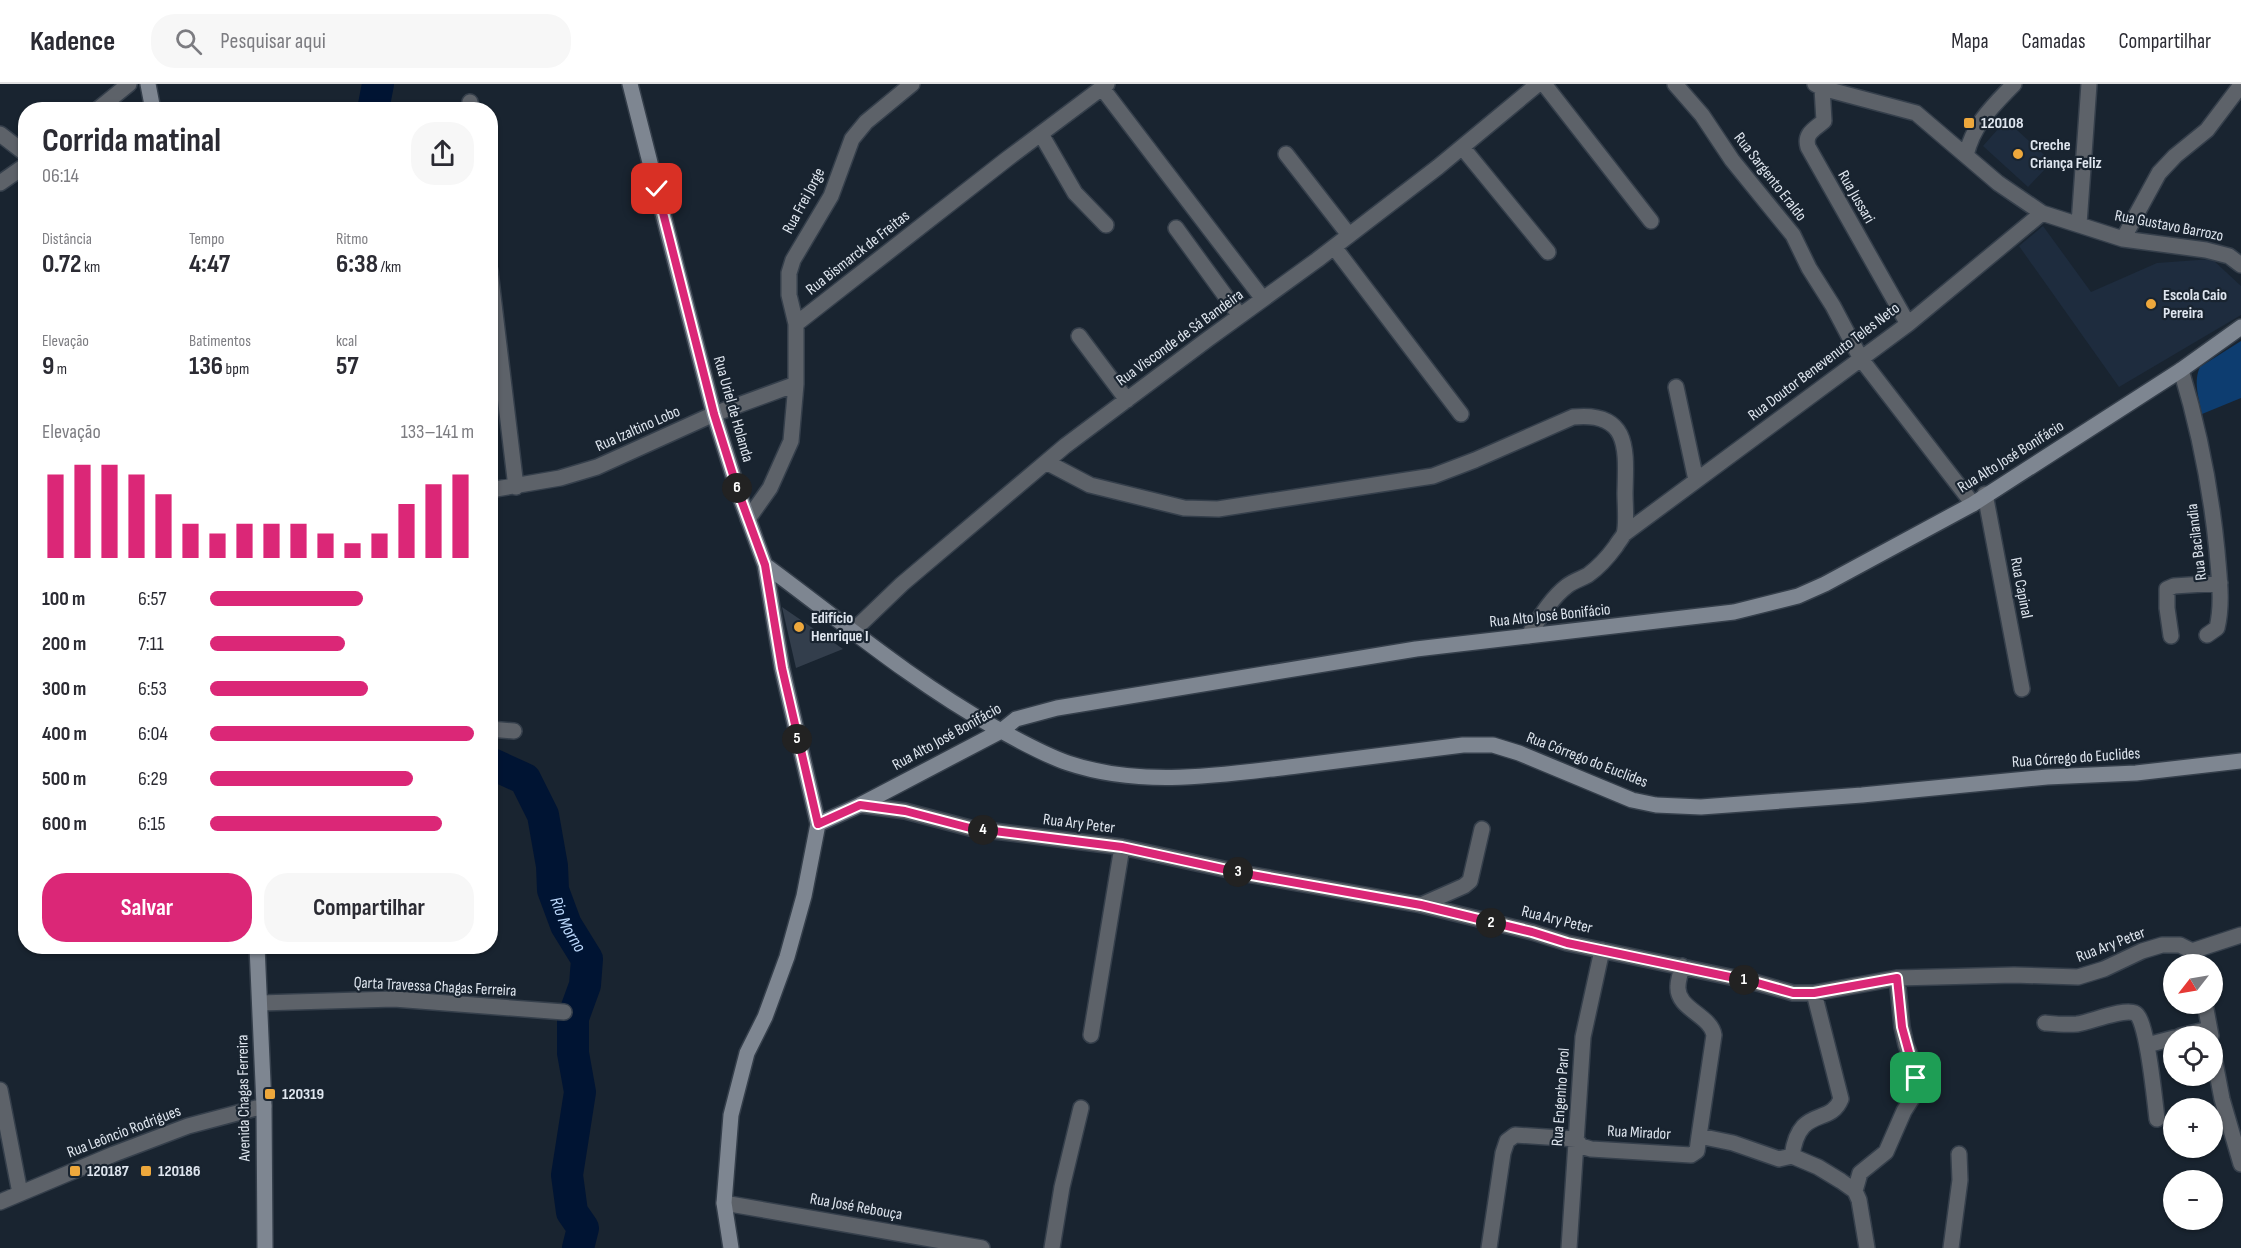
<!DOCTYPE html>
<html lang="pt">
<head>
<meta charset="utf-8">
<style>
  body { margin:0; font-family:"Sofia Sans Condensed",sans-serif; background:#f7f7f7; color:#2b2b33; height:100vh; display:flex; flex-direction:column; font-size:22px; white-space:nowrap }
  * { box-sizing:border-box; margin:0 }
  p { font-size:20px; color:#7c7c81 }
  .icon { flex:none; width:33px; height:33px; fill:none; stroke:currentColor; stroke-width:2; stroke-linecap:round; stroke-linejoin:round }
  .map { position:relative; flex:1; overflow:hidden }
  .drawer { position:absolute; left:18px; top:18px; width:480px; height:852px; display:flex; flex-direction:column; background:#fff; border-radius:24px; box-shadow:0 2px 4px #0004 }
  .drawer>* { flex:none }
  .needle { width:39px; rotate:239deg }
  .fabs { position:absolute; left:2163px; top:870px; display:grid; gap:12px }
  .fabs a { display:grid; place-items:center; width:60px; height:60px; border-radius:50%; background:#fff; box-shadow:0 2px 4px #0004; font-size:30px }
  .pin { position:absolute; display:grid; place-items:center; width:51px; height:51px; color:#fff; margin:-26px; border-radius:12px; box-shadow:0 3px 9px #0006 }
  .km { position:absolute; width:30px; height:30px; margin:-15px; border-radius:50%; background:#222; color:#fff; font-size:16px; line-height:30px; text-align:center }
  .round { display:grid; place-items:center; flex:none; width:63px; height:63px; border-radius:24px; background:#f7f7f7 }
  .summary { display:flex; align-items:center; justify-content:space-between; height:102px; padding:0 24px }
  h1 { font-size:33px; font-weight:700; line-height:45px }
  .metrics { display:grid; grid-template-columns:repeat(3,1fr); gap:9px; height:102px; padding:6px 24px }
  .metrics div { display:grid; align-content:center }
  .metrics b { font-size:26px; font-weight:700 }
  .metrics small { font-size:16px; font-weight:400 }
  .metrics p { font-size:16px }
  .chart { height:168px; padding:12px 24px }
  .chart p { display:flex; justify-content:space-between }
  .chart svg { width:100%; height:108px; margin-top:6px; stroke:#db2777; stroke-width:6 }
  .primary-button { display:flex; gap:12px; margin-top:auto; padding:12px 24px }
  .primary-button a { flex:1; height:69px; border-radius:24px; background:#db2777; color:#fff; font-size:24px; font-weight:700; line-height:69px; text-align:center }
  .primary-button a+a { background:#f7f7f7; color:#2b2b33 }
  ul { padding:0 24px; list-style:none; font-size:20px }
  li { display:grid; grid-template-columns:96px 72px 1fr; align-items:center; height:45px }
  li i { height:15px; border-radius:8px; background:#db2777 }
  header { display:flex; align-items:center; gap:36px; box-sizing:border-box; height:84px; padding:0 30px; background:#fff; border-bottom:2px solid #e1e1e2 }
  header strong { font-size:28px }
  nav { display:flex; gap:33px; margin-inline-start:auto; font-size:21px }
  .search { width:420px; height:54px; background:#f7f7f7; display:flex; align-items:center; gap:15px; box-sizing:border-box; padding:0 21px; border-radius:24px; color:#7c7c81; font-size:22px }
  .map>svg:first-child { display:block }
</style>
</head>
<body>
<header>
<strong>Kadence</strong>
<div class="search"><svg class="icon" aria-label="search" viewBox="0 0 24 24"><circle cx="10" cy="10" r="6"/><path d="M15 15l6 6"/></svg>Pesquisar aqui</div>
<nav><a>Mapa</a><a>Camadas</a><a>Compartilhar</a></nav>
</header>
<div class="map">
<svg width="2241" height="1164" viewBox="0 0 2241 1164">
  <rect width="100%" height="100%" fill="#192430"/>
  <path fill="#1e2c3e" d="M 2006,36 L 2052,78 L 2028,103 L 1983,62 Z
    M 2043,142 L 2091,208 L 2157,179 L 2212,175 L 2241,202 L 2241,231 L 2119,303 L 2019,162 Z"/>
  <path fill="#0d3d70" d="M 2241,257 L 2241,314 L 2202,330 C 2199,315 2193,297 2200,283 Z"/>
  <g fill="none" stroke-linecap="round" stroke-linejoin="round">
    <g stroke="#001433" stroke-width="32">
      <path d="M 373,26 L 378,0"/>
      <path id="s1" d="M 490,679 L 525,695 L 543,731 L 552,782 L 553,806 L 566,841 L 587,875 L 585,901 L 573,934 L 573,969 L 580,1008 L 567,1091 L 572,1128 L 583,1144 L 578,1164"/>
    </g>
  </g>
  <path fill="#333e4c" d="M 782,523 L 843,565 L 796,584 Z"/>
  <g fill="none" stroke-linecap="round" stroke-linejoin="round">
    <g stroke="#353f4b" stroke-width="18">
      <path id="street" d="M 1544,0 L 1651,137
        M 1675,0 L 1702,31 L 1732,76 L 1793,151 L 1809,184 L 1833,222 L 1861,275 L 1973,420
        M 1815,0 L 1822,4 L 1916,29 L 1998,99 L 2042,129 L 2123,155 L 2206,166 L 2229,172 L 2241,181
        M 1102,4 L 1263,215
        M 1822,4 L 1824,37 C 1815,45 1804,49 1808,63 L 1908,240
        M 470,18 L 471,26
        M 97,26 L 129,0
        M 0,50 L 26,70
        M 1041,50 L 1075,109 L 1106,141
        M 1462,63 L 1548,168
        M 1286,70 L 1349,151
        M 1966,71 C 1974,39 1992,23 2014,0
        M 0,99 L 26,81
        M 2079,140 L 2089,0
        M 1176,144 L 1240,232
        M 2123,155 L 2159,89 L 2175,72 L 2207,46 L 2241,1
        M 1334,163 L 1461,330
        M 490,187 L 516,403
        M 796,240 L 1007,75 L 1107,0
        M 1079,252 L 1127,316
        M 2181,286 C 2199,345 2211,406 2217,467 C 2219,492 2223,519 2217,544 L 2207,551
        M 1676,303 L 1696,396
        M 1048,379 L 1090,401 L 1184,424 L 1218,425 L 1433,392 L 1475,376 L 1573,333 C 1631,327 1626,367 1625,409 C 1625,420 1627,441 1624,450 C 1622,454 1618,458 1616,462 C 1608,473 1599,483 1588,491 C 1581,495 1573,497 1567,502 C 1551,514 1539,535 1528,552
        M 490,406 L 560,394 L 597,383 L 714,330 L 796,300
        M 1985,410 L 2022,605
        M 748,435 L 770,404 L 791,357 L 796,300 L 796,240 L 789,211 L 789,189 L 793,176 L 831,112 L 852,55 L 866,38 L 912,0
        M 1624,450 L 1908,240 L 2042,129
        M 852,548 L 902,500 L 1065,362 L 1208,255 L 1317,176 L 1438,83 L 1538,0
        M 2171,552 L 2167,524 L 2167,505 L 2174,502 L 2220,499
        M 490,645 L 514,647
        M 860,721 L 905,727 L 970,744 L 1122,763 L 1247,790 L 1421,821 L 1532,848 L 1567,859 L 1754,898 L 1793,909 L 1814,909 L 1897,894 L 2014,891 L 2078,893 L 2104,885 L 2142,867 L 2162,861 L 2180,861 L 2192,867 L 2241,851
        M 1421,821 L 1464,802 L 1470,797 L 1482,745
        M 1682,882 C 1681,889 1678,895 1678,902 C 1676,925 1711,931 1714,951 L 1699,1052
        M 260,919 L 394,915 L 564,928
        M 2205,920 L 2211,952
        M 2045,939 C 2056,940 2066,941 2077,940 C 2091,938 2123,924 2135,929 C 2147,933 2155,1020 2157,1035
        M 1091,951 L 1122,763
        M 2180,952 L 2209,945
        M 2147,961 L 2174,954
        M 2212,963 L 2222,1015 L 2241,1080
        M 0,1006 L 20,1109
        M 1792,1072 C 1799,1020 1830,1043 1841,1015 L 1814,909
        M 1855,1107 L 1860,1089 L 1886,1068 L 1904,1027 L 1916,1008 L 1914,981 L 1906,961 L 1902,943 L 1897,894
        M 0,1118 L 114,1070 L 188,1042 L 264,1022
        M 724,1119 L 982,1164
        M 1052,1164 L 1062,1103 L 1081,1024
        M 1489,1164 L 1503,1069 L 1507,1057 L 1515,1051 L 1576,1055 L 1581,1062 L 1591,1065 L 1691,1071 L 1697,1067 L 1699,1052 L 1733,1059 L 1779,1075 L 1792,1072 L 1818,1083 L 1841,1097 L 1855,1107 L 1859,1116 L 1867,1164
        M 1569,1164 L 1583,953 L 1602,866
        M 1951,1164 L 1960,1096 L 1959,1070"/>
    </g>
    <g stroke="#353f4b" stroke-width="18">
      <path id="secondary" d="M 148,0 L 153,26
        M 630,0 L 714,330 L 739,410 L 765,481 L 782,584 L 818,740 L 804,812 L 787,873 L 765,933 L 747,969 L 731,1031 L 724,1119 L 731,1164
        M 765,481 C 841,537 912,597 994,643 C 1018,656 1042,670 1068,679 C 1142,704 1221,691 1297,682 C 1352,675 1408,668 1463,661 L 1493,661 L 1519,669 L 1632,716 L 1656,721 L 1701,723 L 1862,711 L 2047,693 L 2136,689 L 2241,677
        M 818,740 L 860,721 L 1001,647 L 1016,635 L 1057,624 L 1416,565 L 1734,528 L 1798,512 L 1825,500 L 1973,420 L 2181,286 L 2241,243
        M 257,862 L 264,1022 L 265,1164"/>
    </g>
    <use href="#street" stroke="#5d6269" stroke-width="15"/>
    <use href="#secondary" stroke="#7e8691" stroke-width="15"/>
  </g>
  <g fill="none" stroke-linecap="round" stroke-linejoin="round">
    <g stroke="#fff" stroke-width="12">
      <path id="route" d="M 657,105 L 714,330 L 739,410 L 765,481 L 782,584 L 818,740 L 860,721 L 905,727 L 970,744 L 1122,763 L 1246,790 L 1421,821 L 1532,848 L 1567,859 L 1754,898 L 1793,909 L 1814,909 L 1897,894 L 1902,943 L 1916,994"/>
    </g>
    <use href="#route" stroke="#db2777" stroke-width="8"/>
  </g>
  <g fill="#eea83c" stroke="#192430" stroke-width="2">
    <rect x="1963" y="33" width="12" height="12" rx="3"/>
    <circle cx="2018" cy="70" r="6"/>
    <circle cx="2151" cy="220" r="6"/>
    <circle cx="799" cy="543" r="6"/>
    <rect x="264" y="1004" width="12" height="12" rx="3"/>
    <rect x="69" y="1081" width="12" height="12" rx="3"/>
    <rect x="140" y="1081" width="12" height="12" rx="3"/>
  </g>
  <g text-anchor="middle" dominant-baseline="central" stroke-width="4.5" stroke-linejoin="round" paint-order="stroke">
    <g font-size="16" font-weight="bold" fill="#dfe6ef" stroke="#192430" text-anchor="start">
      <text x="1981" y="39">120108</text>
      <text x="2030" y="61">Creche<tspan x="2030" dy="18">Criança Feliz</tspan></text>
      <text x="2163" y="211">Escola Caio<tspan x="2163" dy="18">Pereira</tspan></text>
      <text x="811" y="534">Edifício<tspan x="811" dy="18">Henrique I</tspan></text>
      <text x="282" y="1010">120319</text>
      <text x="87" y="1087">120187</text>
      <text x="158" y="1087">120186</text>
    </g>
    <g font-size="16" fill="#dfe6ef" stroke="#192430">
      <text transform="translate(1770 93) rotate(52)">Rua Sargento Eraldo</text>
      <text transform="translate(1856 113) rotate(60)">Rua Jussari</text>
      <text transform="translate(804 117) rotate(-62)">Rua Frei Jorge</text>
      <text transform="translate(2169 142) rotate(11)">Rua Gustavo Barrozo</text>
      <text transform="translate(858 169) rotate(-38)">Rua Bismarck de Freitas</text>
      <text transform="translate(1180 254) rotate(-36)">Rua Visconde de Sá Bandeira</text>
      <text transform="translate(1824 278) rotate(-37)">Rua Doutor Benevenuto Teles Neto</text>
      <text transform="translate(733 325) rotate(74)">Rua Uriel de Holanda</text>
      <text transform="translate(638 345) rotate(-24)">Rua Izaltino Lobo</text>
      <text transform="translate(2011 373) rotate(-32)">Rua Alto José Bonifácio</text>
      <text transform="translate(2197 458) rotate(-97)">Rua Bacilandia</text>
      <text transform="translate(2021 504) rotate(79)">Rua Capinal</text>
      <text transform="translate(1550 532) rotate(-6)">Rua Alto José Bonifácio</text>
      <text transform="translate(947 653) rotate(-29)">Rua Alto José Bonifácio</text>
      <text transform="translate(2076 674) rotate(-4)">Rua Córrego do Euclides</text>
      <text transform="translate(1587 676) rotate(21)">Rua Córrego do Euclides</text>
      <text transform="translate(1079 740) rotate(7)">Rua Ary Peter</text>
      <text transform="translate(1557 836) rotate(14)">Rua Ary Peter</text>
      <text transform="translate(2111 861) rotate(-21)">Rua Ary Peter</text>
      <text transform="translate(435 903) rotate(3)">Qarta Travessa Chagas Ferreira</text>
      <text transform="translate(1561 1013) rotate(-86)">Rua Engenho Parol</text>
      <text transform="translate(244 1014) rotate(-91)">Avenida Chagas Ferreira</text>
      <text transform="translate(124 1048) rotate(-21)">Rua Leôncio Rodrigues</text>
      <text transform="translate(1639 1049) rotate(3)">Rua Mirador</text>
      <text transform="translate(856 1123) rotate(10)">Rua José Rebouça</text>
    </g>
    <g font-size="18" font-style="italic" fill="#b9d6f9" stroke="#192430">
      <text stroke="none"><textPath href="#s1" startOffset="192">Rio Morno</textPath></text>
    </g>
  </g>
</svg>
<div class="fabs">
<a><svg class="needle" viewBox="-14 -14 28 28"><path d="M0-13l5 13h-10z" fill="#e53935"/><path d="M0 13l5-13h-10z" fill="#7c7c81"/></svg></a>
<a><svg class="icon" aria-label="locate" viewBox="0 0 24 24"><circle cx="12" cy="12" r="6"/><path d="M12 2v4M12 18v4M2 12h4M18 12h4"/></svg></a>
<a>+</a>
<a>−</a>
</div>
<div class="pin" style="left:1916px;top:994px;background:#1e9e55"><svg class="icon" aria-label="arrive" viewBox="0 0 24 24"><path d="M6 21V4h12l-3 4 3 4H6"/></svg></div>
<div class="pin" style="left:657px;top:105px;background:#d93025"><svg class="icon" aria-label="check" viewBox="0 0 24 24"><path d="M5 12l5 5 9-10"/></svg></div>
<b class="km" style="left:1744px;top:896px">1</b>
<b class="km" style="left:1491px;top:839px">2</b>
<b class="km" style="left:1238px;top:788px">3</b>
<b class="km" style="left:983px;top:746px">4</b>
<b class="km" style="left:797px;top:655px">5</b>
<b class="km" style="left:737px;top:404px">6</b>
<section class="drawer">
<div class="summary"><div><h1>Corrida matinal</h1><p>06:14</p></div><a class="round"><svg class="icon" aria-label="share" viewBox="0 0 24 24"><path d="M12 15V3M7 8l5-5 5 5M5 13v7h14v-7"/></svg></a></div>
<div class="metrics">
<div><p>Distância</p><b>0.72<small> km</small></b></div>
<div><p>Tempo</p><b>4:47</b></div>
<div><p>Ritmo</p><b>6:38<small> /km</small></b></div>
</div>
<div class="metrics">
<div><p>Elevação</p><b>9<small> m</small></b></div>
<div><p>Batimentos</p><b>136<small> bpm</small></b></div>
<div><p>kcal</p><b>57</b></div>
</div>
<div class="chart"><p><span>Elevação</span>133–141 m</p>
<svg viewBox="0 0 160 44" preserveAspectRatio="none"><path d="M5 44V10M15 44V6M25 44V6M35 44V10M45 44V18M55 44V30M65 44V34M75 44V30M85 44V30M95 44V30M105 44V34M115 44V38M125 44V34M135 44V22M145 44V14M155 44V10"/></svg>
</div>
<ul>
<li><b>100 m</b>6:57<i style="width:58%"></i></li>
<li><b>200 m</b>7:11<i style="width:51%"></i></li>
<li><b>300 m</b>6:53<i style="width:60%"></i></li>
<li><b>400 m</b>6:04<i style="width:100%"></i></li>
<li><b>500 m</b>6:29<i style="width:77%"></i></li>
<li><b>600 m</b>6:15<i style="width:88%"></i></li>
</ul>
<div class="primary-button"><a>Salvar</a><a>Compartilhar</a></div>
</section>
</div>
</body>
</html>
